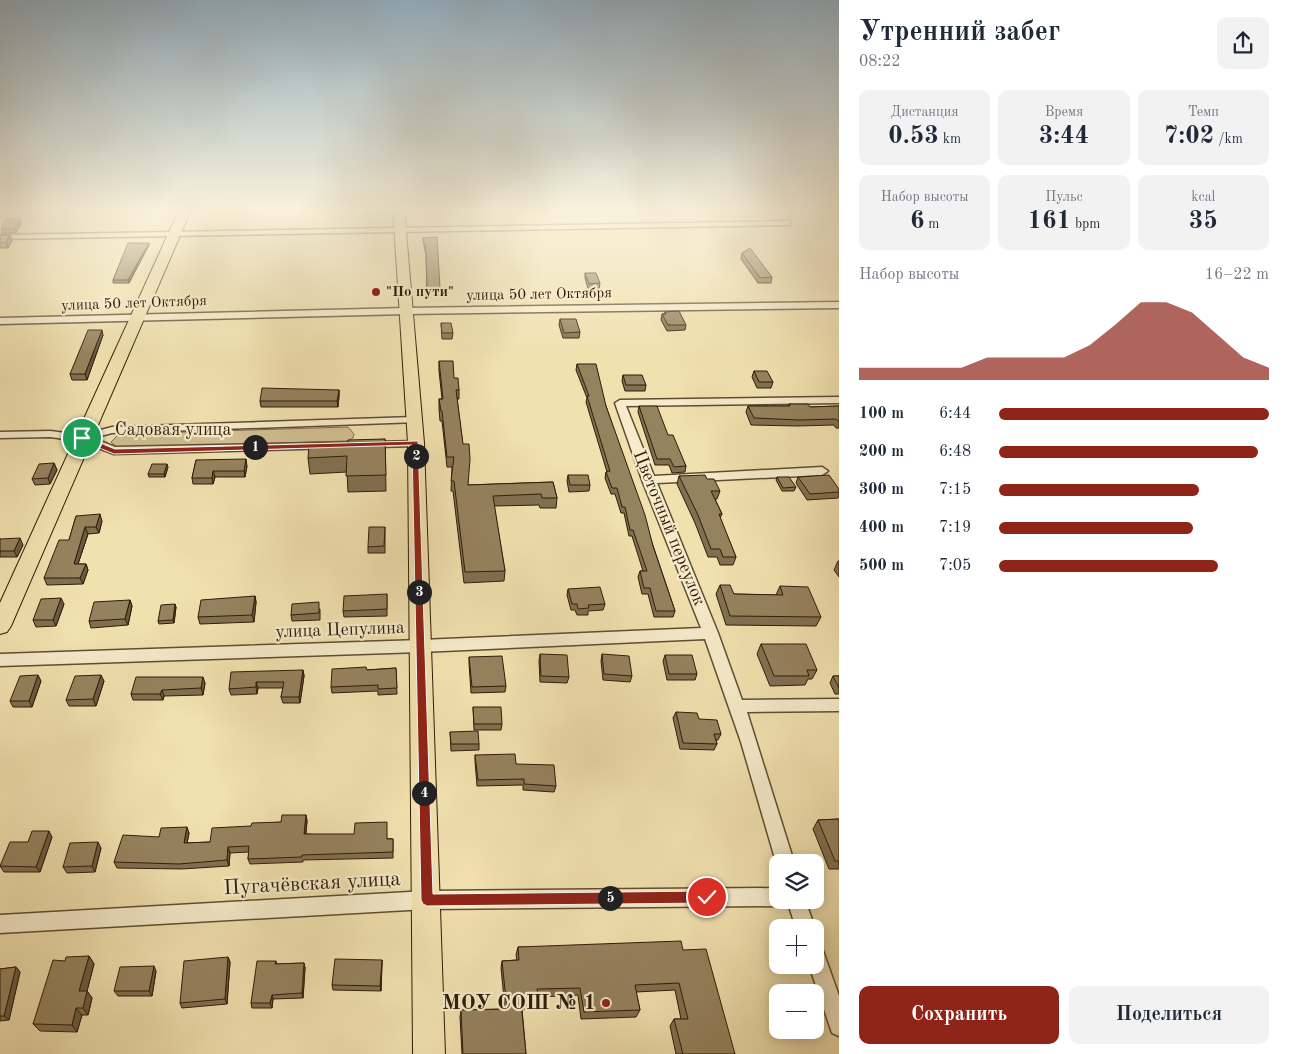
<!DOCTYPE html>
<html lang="ru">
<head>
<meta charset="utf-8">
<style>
  body { margin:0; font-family:"Old Standard TT",serif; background:#f2f2f3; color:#1f2937; height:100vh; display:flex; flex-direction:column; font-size:19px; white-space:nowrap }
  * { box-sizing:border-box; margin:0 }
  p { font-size:16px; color:#747a83 }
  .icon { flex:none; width:28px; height:28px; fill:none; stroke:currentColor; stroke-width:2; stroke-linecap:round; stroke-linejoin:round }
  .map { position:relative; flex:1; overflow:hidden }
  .drawer { display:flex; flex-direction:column; background:#fff; width:450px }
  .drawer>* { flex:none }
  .buttons { position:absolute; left:769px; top:854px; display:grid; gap:10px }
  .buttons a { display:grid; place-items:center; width:55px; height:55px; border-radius:10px; background:#fff; box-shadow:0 2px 12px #0003; font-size:25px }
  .pin { position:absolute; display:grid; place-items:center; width:42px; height:42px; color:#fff; margin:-21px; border:2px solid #fff; border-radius:50%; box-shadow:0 1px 5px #0007 }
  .km { position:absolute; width:25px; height:25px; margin:-12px; border-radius:50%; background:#222; color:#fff; font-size:14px; line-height:25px; text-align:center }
  .round { display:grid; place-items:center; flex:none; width:52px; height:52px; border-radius:10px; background:#f2f2f3 }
  .headline { display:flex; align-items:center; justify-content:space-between; height:85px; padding:0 20px }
  h1 { font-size:28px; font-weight:700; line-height:38px }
  .metrics { display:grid; grid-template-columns:repeat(3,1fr); gap:8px; height:85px; padding:5px 20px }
  .metrics div { display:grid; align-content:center; border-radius:10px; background:#f2f2f3; text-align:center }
  .metrics b { font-size:25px; font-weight:700 }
  .metrics small { font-size:14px; font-weight:400 }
  .metrics p { font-size:14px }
  .chart { height:140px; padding:10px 20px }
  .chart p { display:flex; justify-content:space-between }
  .chart svg { width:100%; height:90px; margin-top:5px; fill:#8f2418; opacity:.7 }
  .primary-button { display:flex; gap:10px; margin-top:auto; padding:10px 20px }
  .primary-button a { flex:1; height:58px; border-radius:10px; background:#8f2418; color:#fff; font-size:20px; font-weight:700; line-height:58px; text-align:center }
  .primary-button a+a { background:#f2f2f3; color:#1f2937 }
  ul { padding:0 20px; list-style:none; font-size:16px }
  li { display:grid; grid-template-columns:80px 60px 1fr; align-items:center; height:38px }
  li i { height:12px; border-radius:6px; background:#8f2418 }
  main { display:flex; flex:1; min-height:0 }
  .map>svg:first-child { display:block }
</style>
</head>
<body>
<main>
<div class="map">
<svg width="839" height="1054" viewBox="0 0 839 1054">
  <rect width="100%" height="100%" fill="#f1e1af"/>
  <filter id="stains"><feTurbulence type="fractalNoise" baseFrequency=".004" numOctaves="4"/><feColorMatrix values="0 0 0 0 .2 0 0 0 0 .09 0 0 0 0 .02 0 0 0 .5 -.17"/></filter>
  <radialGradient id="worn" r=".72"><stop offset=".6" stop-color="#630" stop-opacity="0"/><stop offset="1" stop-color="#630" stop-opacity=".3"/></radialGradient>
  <path fill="#d0bf92" stroke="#806d4c" d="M 348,427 L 354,434 L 353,438 L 347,441 L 118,448 L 111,442 L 119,434 Z"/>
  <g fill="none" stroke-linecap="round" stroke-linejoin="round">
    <g stroke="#614c31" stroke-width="3">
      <path id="street" d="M 790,221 L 790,225 L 787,225 L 0,239 L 0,235 Z
        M 839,302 L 839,308 L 407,314 L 0,324 L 0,318 L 407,308 Z
        M 839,397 L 839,403 L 626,406 L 654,476 L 822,467 L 828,471 L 822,475 L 657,483 L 718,633 L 742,700 L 839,699 L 839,711 L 747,712 L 794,862 L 778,862 L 778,865 L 776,862 L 741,742 L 705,639 L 421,652 L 0,666 L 0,654 L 421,640 L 701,628 L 642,480 L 615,403 L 620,400 Z
        M 414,417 L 418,418 L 419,420 L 418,422 L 112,433 L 93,438 L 115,447 L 420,441 L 422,443 L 420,445 L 416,446 L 114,454 L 80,441 L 50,437 L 0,438 L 0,432 L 50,431 L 82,435 L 112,427 Z
        M 778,888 L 778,900 L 786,900 L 785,904 L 778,906 L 427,909 L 0,933 L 0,915 L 427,891 Z
        M 787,900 L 805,900 L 815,928 L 815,929 L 815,928 L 796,928 Z
        M 815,945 L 822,948 L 839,996 L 839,1036 L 832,1033 L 809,965 L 815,965 Z"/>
    </g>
    <g stroke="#311b07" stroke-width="2">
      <path id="primary" d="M 180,208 L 192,208 L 11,626 L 7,632 L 0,634 L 0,603 Z
        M 393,208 L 404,208 L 424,443 L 445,1054 L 413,1054 L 408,443 Z"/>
    </g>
    <use href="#street" fill="#f6eccb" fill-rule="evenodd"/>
    <use href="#primary" fill="#f1e1af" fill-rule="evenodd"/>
  </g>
  <path fill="#807051" stroke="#311b07" d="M 21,223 L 16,233 L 2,233 L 1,229 Z
    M 0,235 L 10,235 L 12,241 L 8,248 L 0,248 Z
    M 423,238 L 440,288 L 440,292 L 427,292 L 426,255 L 423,241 Z
    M 149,245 L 129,283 L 113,283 L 113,280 Z
    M 742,253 L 772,277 L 771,283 L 758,283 L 741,259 Z
    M 585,273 L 600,283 L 599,289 L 588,289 L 585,278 Z
    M 665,312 L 686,325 L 685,330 L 667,331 L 661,320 L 662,314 L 665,314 Z
    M 560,319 L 580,332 L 579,338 L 563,338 L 559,325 Z
    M 441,323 L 453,333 L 452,339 L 442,339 Z
    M 103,335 L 87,380 L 72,380 L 70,374 Z
    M 439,361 L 454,378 L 459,390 L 459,399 L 457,399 L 468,485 L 553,482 L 557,498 L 556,508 L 540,508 L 539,505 L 494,506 L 505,571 L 504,581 L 464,583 L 453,491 L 451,491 L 452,467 L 447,467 L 442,421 L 440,421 L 439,409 L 439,399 L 442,399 L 439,371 Z
    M 577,364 L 606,406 L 675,611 L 673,617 L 654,617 L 648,594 L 642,594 L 638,577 L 640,571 L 643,571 L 632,536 L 629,536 L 624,513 L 621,513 L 615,494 L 611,494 L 605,478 L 606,472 L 607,472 L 586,402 L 587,398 L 576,370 Z
    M 754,371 L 773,382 L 771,388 L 757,388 L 752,377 Z
    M 623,375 L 646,385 L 645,391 L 625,391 L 622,381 Z
    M 339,390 L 339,396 L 338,407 L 261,407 L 260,401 Z
    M 789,404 L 810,407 L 839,406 L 839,428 L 836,428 L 834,425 L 797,426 L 751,425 L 746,412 L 748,406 L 788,406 Z
    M 639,406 L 668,435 L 686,466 L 685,472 L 672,473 L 669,465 L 655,465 L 638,412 Z
    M 385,439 L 386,491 L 348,492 L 347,472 L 310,474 L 308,458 L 348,444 Z
    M 196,460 L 247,466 L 245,477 L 215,477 L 213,484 L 193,484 L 192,478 Z
    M 54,463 L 57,470 L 50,484 L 35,485 L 32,479 Z
    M 168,467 L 165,477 L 149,477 L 148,474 Z
    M 568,475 L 590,485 L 589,491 L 569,492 L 567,481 Z
    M 679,476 L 707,479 L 720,491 L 717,499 L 715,499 L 722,514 L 720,518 L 736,557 L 733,565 L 720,565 L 717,557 L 708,557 L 695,523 L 677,484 Z
    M 777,477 L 796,487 L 794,491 L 782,491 L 776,480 Z
    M 798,477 L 839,489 L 839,495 L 838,498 L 807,500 L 796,483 Z
    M 76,516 L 102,521 L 99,533 L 88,534 L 78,564 L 86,564 L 88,570 L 83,584 L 47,585 L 44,578 L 69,540 Z
    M 385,527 L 385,553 L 368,553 L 368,547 Z
    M 0,539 L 23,545 L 17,557 L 0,557 Z
    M 838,561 L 839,561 L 839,577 L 834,570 Z
    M 720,585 L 734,594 L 776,595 L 780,586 L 821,617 L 816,626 L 726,625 L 716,594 Z
    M 568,589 L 605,604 L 603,610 L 588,611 L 588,615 L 577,615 L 575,610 L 571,610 L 567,595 Z
    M 387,594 L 387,616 L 344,617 L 343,611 Z
    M 255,596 L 256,602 L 254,622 L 200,624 L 198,617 Z
    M 130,600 L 132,606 L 128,625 L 91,628 L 89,621 Z
    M 64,604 L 56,626 L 36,627 L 33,620 Z
    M 176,607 L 174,623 L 159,624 L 158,621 Z
    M 320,609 L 320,620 L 292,621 L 291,615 Z
    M 761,644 L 817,670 L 812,679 L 808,679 L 805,685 L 770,686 L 757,654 Z
    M 540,654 L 569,677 L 567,683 L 540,682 L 539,661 Z
    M 602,654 L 632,676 L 630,682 L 603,680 L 601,661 Z
    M 665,655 L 697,674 L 695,680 L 667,680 L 663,661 Z
    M 469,657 L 506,686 L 505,692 L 471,693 L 469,663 Z
    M 396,668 L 397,694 L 378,695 L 378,691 L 332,693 L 331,687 L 367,670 Z
    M 303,670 L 304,676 L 300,703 L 283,703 L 281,697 L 283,688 L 258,688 L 257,694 L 231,695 L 229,689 Z
    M 833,676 L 839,676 L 839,694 L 835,694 L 830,683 Z
    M 41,681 L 32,707 L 13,707 L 10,701 Z
    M 104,681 L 96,706 L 69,706 L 66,700 Z
    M 205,683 L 203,695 L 164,696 L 163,700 L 133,700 L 131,694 Z
    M 473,707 L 502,724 L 501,730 L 474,730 Z
    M 676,712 L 699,719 L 721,734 L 718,740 L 716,740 L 717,744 L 714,750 L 680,749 L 673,718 Z
    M 450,732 L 479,744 L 479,750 L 451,751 Z
    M 475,755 L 516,764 L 556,786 L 554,792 L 523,790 L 523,785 L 477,786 L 475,761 Z
    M 306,815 L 307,821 L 306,834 L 393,839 L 393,858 L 303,860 L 303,862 L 250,864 L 248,859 L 249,852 L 230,853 L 229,866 L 182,869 L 117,868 L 114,862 L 159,837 L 189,833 L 187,843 L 210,842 L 251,826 L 281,822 Z
    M 839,819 L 839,869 L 829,869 L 813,829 L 818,820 Z
    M 52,837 L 40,872 L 4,872 L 0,866 L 28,842 Z
    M 101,848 L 95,872 L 67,873 L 63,867 Z
    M 518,947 L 683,950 L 735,1054 L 676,1054 L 670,1026 L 674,1019 L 681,1019 L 675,990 L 636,992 L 640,1010 L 636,1017 L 581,1019 L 578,995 L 538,997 L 539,1002 L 537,1009 L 522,1009 L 526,1054 L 462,1054 L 460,1017 L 461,1010 L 505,1009 L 501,968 L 502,961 L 517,960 L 516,955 Z
    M 89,956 L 94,964 L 87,991 L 92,998 L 88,1015 L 82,1015 L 77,1032 L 40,1031 L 33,1024 L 65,961 Z
    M 228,957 L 230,962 L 227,1004 L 182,1008 L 180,1003 Z
    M 382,960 L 381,991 L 333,990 L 332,985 Z
    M 276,961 L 277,964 L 304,963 L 305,968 L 303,998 L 273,999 L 272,1008 L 252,1008 L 251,1003 Z
    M 16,967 L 20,972 L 9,1020 L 0,1021 L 0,969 Z
    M 156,971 L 152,996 L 118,996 L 114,991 Z"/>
  <path fill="#685b42" stroke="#311b07" d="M 20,218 L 21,223 L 16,233 L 14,229 Z
    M 10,235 L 12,241 L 8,248 L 6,242 Z
    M 149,243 L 149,245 L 129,283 L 128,280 Z
    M 102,330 L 103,335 L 87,380 L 85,374 Z
    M 339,390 L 339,396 L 338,407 L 337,401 Z
    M 246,459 L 247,466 L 245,477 L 244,471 Z
    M 54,463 L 57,470 L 50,484 L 48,478 Z
    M 167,464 L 168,467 L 165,477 L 164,474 Z
    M 213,471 L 215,477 L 213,484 L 212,478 Z
    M 100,514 L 102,521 L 99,533 L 96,527 Z
    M 85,527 L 88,534 L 76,570 L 74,564 Z
    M 20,538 L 23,545 L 17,557 L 14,551 Z
    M 86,564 L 88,570 L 83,584 L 80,578 Z
    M 255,596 L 256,602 L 254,622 L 252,615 Z
    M 61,598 L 64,604 L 56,626 L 53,620 Z
    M 130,600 L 132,606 L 128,625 L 125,619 Z
    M 175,604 L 176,607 L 174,623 L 173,620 Z
    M 303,670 L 304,676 L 300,703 L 299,697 Z
    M 38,675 L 41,681 L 32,707 L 29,701 Z
    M 101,675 L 104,681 L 96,706 L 93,699 Z
    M 203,677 L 205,683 L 203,695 L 201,688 Z
    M 256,682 L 258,688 L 257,694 L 256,687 Z
    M 162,690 L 164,696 L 163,700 L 160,694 Z
    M 306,815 L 307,821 L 305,840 L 304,834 Z
    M 187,827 L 189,833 L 186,849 L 184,843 Z
    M 49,831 L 52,837 L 40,872 L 36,867 Z
    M 98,842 L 101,848 L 95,872 L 92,866 Z
    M 228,847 L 230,853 L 229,866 L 227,860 Z
    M 89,956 L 94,964 L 87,991 L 92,998 L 88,1015 L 83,1008 L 79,991 Z
    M 228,957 L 230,962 L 227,1004 L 225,999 Z
    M 382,960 L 382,965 L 381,991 L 380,986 Z
    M 304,963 L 305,968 L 303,998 L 302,993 Z
    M 154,966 L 156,971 L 152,996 L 149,991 Z
    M 16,967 L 20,972 L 9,1020 L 4,1016 Z
    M 272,995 L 273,999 L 272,1008 L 270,1003 Z
    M 76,1008 L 82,1015 L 77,1032 L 72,1025 Z"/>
  <path fill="#95825e" stroke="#311b07" d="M 20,218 L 14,229 L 1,229 L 6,219 Z
    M 0,235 L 10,235 L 6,242 L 0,243 Z
    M 437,237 L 440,288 L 427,288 L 426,251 L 423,238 Z
    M 128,243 L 149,243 L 128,280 L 113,280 Z
    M 750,248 L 772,277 L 760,278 L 742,253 Z
    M 585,273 L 596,273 L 600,283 L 589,284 Z
    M 679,311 L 686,325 L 668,325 L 662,314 L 666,314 L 665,312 Z
    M 560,319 L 576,319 L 580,332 L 564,333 Z
    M 441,323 L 451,323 L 453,333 L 442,333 Z
    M 88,330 L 102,330 L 85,374 L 70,374 Z
    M 439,361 L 453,361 L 454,378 L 458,378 L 459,390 L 456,390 L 463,444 L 469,444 L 470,459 L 468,485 L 553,482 L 557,498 L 542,498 L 541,494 L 493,496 L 505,571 L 465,572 L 454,481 L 451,481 L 454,457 L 447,457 L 442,411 L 441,411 L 439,399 L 443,399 Z
    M 577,364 L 596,364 L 606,406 L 645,515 L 653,546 L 675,611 L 656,611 L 650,588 L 644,588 L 640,571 L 647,571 L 633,530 L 630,530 L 625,507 L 622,507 L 617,488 L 612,488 L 606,472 L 610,471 L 587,396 L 589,396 Z
    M 754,371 L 767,371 L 773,382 L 759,382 Z
    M 623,375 L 642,375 L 646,385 L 626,385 Z
    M 262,388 L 339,390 L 337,401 L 260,401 Z
    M 789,404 L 808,404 L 810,407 L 839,406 L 839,422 L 836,419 L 799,420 L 754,418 L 748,406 L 790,406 Z
    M 639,406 L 657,406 L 668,435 L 673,435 L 686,466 L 674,467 L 670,459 L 657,459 Z
    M 385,439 L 386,475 L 346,476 L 347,456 L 308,458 L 309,446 L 348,444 L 348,440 Z
    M 246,459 L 244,471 L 213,471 L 212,478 L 192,478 L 196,460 Z
    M 54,463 L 48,478 L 32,479 L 39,464 Z
    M 152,464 L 167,464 L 164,474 L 148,474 Z
    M 568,475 L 588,475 L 590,485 L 570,485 Z
    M 705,475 L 707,479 L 714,479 L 720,491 L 711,491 L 722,514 L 719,514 L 736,557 L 723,557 L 720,549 L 711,549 L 698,515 L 679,476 Z
    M 829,475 L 839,489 L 839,492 L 810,494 L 798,477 Z
    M 777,477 L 789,477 L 796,487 L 783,488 Z
    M 100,514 L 96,527 L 85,527 L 74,564 L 86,564 L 80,578 L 44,578 L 59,540 L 69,540 L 76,516 Z
    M 369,527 L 385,527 L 384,546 L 368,547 Z
    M 20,538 L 14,551 L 0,551 L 0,539 Z
    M 720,585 L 730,585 L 734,594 L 783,595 L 780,586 L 808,587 L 821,617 L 730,616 Z
    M 600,587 L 605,604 L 588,605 L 589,608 L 578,609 L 577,604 L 572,604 L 568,589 Z
    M 387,594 L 387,609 L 343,611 L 344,596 Z
    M 255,596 L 252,615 L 198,617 L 201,600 Z
    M 61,598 L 53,620 L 33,620 L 41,599 Z
    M 130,600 L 125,619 L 89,621 L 94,602 Z
    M 319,602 L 319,613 L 291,615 L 292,604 Z
    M 175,604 L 173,620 L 158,621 L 161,605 Z
    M 761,644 L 806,644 L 817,670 L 807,670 L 809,676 L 774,676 Z
    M 540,654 L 567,655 L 569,677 L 541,676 Z
    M 602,654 L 629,656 L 632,676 L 604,674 Z
    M 665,655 L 692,655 L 697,674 L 669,674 Z
    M 502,656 L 506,686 L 472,687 L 469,657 Z
    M 366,667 L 367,670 L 396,668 L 397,688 L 378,689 L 378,685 L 331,687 L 332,669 Z
    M 303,670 L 299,697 L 281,697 L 284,682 L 256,682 L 256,687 L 229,689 L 231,672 Z
    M 38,675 L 29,701 L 10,701 L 20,676 Z
    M 101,675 L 93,699 L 66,700 L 75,676 Z
    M 833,676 L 839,676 L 839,688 Z
    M 136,677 L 203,677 L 201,688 L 162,690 L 160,694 L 131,694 Z
    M 473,707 L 501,707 L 502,724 L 474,724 Z
    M 676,712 L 697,713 L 699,719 L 717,720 L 721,734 L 714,734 L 717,744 L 683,743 Z
    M 478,731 L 479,744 L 451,744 L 450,732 Z
    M 515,754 L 516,764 L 554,765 L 556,786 L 524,784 L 524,779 L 478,780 L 475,755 Z
    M 282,815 L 306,815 L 304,834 L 354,834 L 355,823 L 387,822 L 387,839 L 393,839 L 393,852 L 302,855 L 302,857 L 248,859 L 249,846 L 228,847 L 227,860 L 179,864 L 114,862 L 123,835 L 159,837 L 161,828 L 187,827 L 184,843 L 210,842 L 212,828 L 251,826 L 252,823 L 281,822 Z
    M 839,819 L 839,861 L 835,861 L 818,820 Z
    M 32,831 L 49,831 L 36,867 L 0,866 L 10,842 L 28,842 Z
    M 98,842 L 92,866 L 63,867 L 70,843 Z
    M 681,941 L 683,950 L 706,949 L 735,1054 L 683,1054 L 674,1019 L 688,1019 L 679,983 L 635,985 L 640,1010 L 584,1012 L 580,988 L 537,989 L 539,1002 L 521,1002 L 526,1054 L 463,1054 L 461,1010 L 507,1009 L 502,961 L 519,960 L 518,947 Z
    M 89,956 L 79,991 L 87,991 L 83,1008 L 76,1008 L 72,1025 L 33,1024 L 53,960 L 65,961 L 66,957 Z
    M 228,957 L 225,999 L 180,1003 L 184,961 Z
    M 335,959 L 382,960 L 380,986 L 332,985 Z
    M 257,961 L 276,961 L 275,964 L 304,963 L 302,993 L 272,995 L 270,1003 L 251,1003 Z
    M 154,966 L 149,991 L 114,991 L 120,967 Z
    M 16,967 L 4,1016 L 0,1016 L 0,969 Z"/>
  <linearGradient id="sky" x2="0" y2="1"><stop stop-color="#91abba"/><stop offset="0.59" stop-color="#f9f2db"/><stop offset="1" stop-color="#f9f2db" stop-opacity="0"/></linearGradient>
  <rect width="839" height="355" fill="url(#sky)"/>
  <path fill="#8f2418" stroke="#fff" d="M 80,437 L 85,437 L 115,449 L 418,441 L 433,894 L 707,891 L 712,893 L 713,897 L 712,902 L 707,903 L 427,906 L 423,904 L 421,900 L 412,445 L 114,454 L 80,440 Z"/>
  <g fill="#8f2418" stroke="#f6eccb" stroke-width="2">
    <circle cx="376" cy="292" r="5"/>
    <circle cx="606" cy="1003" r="5"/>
  </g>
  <g text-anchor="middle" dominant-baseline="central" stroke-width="4.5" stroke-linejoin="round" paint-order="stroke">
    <g font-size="15" font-weight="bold" fill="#311b07" stroke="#f6eccb" text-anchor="start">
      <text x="386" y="292">"По пути"</text>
    </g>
    <g font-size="15" fill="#311b07" stroke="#f6eccb">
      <text transform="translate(539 295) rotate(-1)">улица 50 лет Октября</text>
      <text transform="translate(134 304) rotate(-2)">улица 50 лет Октября</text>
    </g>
    <g font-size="18" fill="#311b07" stroke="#f6eccb">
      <text x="173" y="430">Садовая улица</text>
      <text transform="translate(669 528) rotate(68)">Цветочный переулок</text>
      <text transform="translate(340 630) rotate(-2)">улица Цепулина</text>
    </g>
    <g font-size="21" fill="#311b07" stroke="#f6eccb">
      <text transform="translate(312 884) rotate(-3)">Пугачёвская улица</text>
    </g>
    <g font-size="21" font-weight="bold" fill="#311b07" stroke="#f6eccb" text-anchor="end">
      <text x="596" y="1003">МОУ СОШ № 1</text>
    </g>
  </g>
  <rect width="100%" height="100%" filter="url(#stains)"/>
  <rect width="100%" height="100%" fill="url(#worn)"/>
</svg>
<div class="buttons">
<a><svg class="icon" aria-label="layers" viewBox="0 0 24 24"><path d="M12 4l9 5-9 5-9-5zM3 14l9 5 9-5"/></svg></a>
<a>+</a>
<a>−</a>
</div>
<div class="pin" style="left:82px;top:438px;background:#1e9e55"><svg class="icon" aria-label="arrive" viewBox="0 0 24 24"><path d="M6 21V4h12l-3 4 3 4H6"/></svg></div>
<div class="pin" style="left:707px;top:897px;background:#d93025"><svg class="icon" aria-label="check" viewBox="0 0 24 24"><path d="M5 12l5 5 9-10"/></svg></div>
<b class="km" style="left:255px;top:447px">1</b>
<b class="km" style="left:416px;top:456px">2</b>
<b class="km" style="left:419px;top:592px">3</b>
<b class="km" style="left:424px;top:793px">4</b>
<b class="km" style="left:610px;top:898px">5</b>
</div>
<section class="drawer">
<div class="headline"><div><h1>Утренний забег</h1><p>08:22</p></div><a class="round"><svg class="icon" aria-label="share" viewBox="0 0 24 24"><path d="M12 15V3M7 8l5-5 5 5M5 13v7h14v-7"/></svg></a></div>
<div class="metrics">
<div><p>Дистанция</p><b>0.53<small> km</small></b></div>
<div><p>Время</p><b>3:44</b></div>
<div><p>Темп</p><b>7:02<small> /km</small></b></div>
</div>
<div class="metrics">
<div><p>Набор высоты</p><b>6<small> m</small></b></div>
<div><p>Пульс</p><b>161<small> bpm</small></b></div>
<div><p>kcal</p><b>35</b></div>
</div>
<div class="chart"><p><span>Набор высоты</span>16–22 m</p>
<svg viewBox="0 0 160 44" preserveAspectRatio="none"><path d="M0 44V38L10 38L20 38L30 38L40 38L50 33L60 33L70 33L80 33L90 27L100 17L110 6L120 6L130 11L140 22L150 33L160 38V44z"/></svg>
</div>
<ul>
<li><b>100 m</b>6:44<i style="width:100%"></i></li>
<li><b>200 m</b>6:48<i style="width:96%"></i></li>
<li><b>300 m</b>7:15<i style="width:74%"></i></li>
<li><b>400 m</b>7:19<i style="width:72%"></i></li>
<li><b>500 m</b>7:05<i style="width:81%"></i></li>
</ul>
<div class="primary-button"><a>Сохранить</a><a>Поделиться</a></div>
</section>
</main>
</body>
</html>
